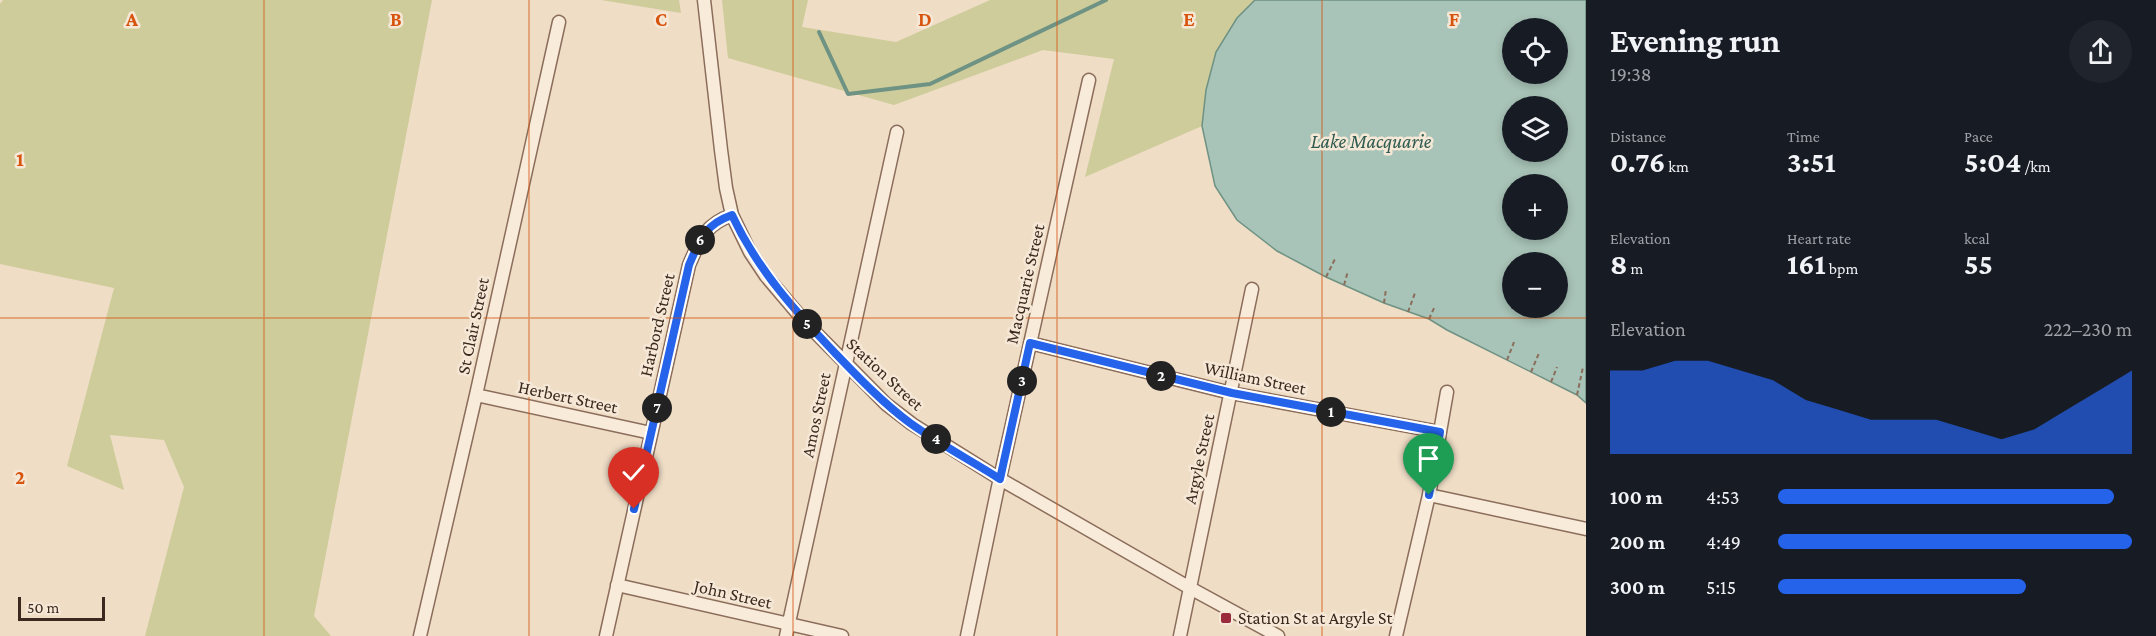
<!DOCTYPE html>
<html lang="en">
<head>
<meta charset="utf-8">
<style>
  body { margin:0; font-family:"Crimson Pro",serif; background:#20242c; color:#f1f3f6; height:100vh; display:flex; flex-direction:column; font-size:22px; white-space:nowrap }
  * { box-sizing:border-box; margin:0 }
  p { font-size:20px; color:#9ea1a6 }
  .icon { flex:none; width:33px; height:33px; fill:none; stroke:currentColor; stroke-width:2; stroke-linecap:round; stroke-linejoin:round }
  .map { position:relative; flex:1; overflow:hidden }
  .side { display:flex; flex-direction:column; background:#171b24; width:570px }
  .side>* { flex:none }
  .tools { position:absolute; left:1502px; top:18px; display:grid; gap:12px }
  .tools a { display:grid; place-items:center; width:66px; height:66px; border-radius:50%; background:#171b24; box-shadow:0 3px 9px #0003; font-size:30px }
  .scale { position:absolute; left:18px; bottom:15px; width:87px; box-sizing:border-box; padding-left:6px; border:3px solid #3b291f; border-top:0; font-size:16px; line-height:21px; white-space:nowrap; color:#3b291f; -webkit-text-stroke:4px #f6e8d6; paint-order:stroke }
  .pin { position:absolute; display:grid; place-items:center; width:51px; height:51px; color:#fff; margin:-62px -26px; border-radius:50% 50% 50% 0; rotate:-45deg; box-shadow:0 0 6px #0007 }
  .pin .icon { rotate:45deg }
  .km { position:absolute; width:30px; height:30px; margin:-15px; border-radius:50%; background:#222; color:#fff; font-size:16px; line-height:30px; text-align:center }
  .round { display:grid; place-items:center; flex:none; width:63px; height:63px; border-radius:32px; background:#20242c }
  .head { display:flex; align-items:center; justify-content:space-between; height:102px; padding:0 24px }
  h1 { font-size:33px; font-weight:700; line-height:45px }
  .metrics { display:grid; grid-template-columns:repeat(3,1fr); gap:9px; height:102px; padding:6px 24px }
  .metrics div { display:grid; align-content:center }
  .metrics b { font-size:30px; font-weight:700 }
  .metrics small { font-size:16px; font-weight:400 }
  .metrics p { font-size:16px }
  .chart { height:168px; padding:12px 24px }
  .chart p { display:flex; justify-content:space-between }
  .chart svg { width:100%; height:108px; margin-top:6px; fill:#2563eb; opacity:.7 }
  ul { padding:0 24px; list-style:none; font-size:20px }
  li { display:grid; grid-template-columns:96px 72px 1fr; align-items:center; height:45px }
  li i { height:15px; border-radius:8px; background:#2563eb }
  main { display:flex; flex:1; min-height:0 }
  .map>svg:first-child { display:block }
</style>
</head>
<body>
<main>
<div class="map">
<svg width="1586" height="636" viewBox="0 0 1586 636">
  <rect width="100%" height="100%" fill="#efddc6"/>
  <path fill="#cecc9a" d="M 3,0 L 432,0 L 314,616 L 331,636 L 145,636 L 184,487 L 164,440 L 110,435 L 124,490 L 67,466 L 114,288 L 0,264 L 0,4 Z
    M 601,0 L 679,0 L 681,13 Z
    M 722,0 L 808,0 L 802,27 L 896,42 L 990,0 L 1255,0 L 1237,18 L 1206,90 L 1202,126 L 1085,177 L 1114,59 L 1043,50 L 894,105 L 728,58 Z"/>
  <path fill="#a8c3b7" stroke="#6e9283" stroke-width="1.5" fill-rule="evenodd" d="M 1255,0 L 1586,0 L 1586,403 L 1577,395 L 1447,330 L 1429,319 L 1384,303 L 1326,277 L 1277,251 L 1237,220 L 1215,186 L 1202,126 L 1206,90 L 1216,52 L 1237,18 ZM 1512,28 L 1557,28 L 1557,74 L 1512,74 ZM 1512,106 L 1557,106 L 1557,152 L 1512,152 ZM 1512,184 L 1557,184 L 1557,230 L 1512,230 ZM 1512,262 L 1557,262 L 1557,308 L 1512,308 Z"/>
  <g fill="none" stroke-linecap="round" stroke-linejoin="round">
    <path stroke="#6e9283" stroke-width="4" d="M 819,32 L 848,94 L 930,84 L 1106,0"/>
    <g stroke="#8b6d5b" stroke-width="15">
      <path id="minor" d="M 704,0 L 721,150 L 726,188 L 732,215 L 750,252 L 766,276 L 805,322 L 886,404 L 912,424 L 1000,479 L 1190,588 L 1278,636
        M 1030,343 L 1231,393 L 1440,432
        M 476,395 L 651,433
        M 1429,495 L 1586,529
        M 617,585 L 842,636
        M 420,636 L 476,395 L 559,22
        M 606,636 L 689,265 C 700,240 704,225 732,215
        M 786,636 L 897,132
        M 967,636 L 998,487 L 1089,80
        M 1180,636 L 1252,289
        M 1396,636 L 1429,495 L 1447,392"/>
    </g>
    <path stroke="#8b6d5b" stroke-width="2" stroke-dasharray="4.5 3" stroke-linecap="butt" d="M 1326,277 L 1335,259
      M 1344,285 L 1348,271
      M 1384,303 L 1386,289
      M 1408,312 L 1415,293
      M 1429,319 L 1435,306
      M 1507,360 L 1514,342
      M 1531,372 L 1539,353
      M 1551,382 L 1557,367
      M 1577,395 L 1583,367"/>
    <use href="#minor" stroke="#f9ebda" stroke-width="12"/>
  </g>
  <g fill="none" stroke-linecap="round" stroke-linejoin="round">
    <g stroke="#fff" stroke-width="12">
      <path id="route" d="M 634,509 L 689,265 C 700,240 704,225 732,215 C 757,269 795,311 836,354 C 859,378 883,403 910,423 C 938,443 970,460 1000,479 L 1030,343 L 1232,393 L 1440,432 L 1429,495"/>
    </g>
    <use href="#route" stroke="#2563eb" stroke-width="8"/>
  </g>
  <path fill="none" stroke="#d7540e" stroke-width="1.5" stroke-opacity="0.55" d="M 264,0 L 264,636M 529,0 L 529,636M 793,0 L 793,636M 1057,0 L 1057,636M 1322,0 L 1322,636M 0,318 L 1586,318"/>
  <rect fill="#9b2a3d" stroke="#f6e8d6" stroke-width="2" x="1220" y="612" width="12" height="12" rx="3"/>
  <g text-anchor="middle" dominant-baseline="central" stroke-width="5" stroke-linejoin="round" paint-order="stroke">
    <g font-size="18" fill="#3b291f" stroke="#f6e8d6">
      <text transform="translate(1025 284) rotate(-77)">Macquarie Street</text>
      <text transform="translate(657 325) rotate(-77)">Harbord Street</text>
      <text transform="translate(473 326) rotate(-78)">St Clair Street</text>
      <text transform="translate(885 374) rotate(43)">Station Street</text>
      <text transform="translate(1255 378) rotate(12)">William Street</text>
      <text transform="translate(568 397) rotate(12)">Herbert Street</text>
      <text transform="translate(816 415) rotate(-78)">Amos Street</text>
      <text transform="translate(1199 459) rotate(-78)">Argyle Street</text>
      <text transform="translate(733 594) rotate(13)">John Street</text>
    </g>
    <g font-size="18" fill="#3b291f" stroke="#f6e8d6" text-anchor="start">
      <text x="1238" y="618">Station St at Argyle St</text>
    </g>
    <g font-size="20" font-style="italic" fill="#2f5b51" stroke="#f6e8d6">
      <text x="1371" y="141">Lake Macquarie</text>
    </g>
  </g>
  <g font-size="20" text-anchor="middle" font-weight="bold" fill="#d7540e" stroke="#f6e8d6" stroke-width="5" stroke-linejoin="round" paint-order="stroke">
    <text x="132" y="26">A</text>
    <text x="396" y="26">B</text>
    <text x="661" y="26">C</text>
    <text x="925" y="26">D</text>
    <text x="1189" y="26">E</text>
    <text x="1454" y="26">F</text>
    <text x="20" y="166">1</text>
    <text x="20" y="484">2</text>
  </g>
</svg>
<div class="tools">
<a><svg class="icon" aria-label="locate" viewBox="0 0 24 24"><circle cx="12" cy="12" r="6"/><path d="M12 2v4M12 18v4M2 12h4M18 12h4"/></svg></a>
<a><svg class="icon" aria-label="layers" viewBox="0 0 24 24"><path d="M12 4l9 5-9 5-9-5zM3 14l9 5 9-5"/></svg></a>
<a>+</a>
<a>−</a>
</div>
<div class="scale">50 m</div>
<div class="pin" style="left:1429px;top:495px;background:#1e9e55"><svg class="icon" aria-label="arrive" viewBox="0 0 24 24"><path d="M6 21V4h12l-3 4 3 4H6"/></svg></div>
<div class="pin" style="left:634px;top:509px;background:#d93025"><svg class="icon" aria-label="check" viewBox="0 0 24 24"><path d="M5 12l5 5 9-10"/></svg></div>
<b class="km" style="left:1331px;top:412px">1</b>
<b class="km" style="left:1161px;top:376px">2</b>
<b class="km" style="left:1022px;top:381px">3</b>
<b class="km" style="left:936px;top:439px">4</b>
<b class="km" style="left:807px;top:324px">5</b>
<b class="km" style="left:700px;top:240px">6</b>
<b class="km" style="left:657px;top:408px">7</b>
</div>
<section class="side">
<div class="head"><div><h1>Evening run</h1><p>19:38</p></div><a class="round"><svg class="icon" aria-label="share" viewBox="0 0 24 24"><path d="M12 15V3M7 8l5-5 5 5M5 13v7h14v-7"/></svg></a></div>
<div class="metrics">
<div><p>Distance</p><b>0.76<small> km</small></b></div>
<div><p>Time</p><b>3:51</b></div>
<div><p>Pace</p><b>5:04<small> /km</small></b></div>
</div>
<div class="metrics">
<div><p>Elevation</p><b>8<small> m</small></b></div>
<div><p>Heart rate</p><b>161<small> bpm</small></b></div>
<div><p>kcal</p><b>55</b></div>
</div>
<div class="chart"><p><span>Elevation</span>222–230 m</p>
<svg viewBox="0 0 160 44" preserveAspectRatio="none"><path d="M0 44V10L10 10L20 6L30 6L40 10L50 14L60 22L70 26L80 30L90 30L100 30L110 34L120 38L130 34L140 26L150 18L160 10V44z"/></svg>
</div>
<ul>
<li><b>100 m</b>4:53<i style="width:95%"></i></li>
<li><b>200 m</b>4:49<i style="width:100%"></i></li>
<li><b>300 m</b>5:15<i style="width:70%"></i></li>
</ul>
</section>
</main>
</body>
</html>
